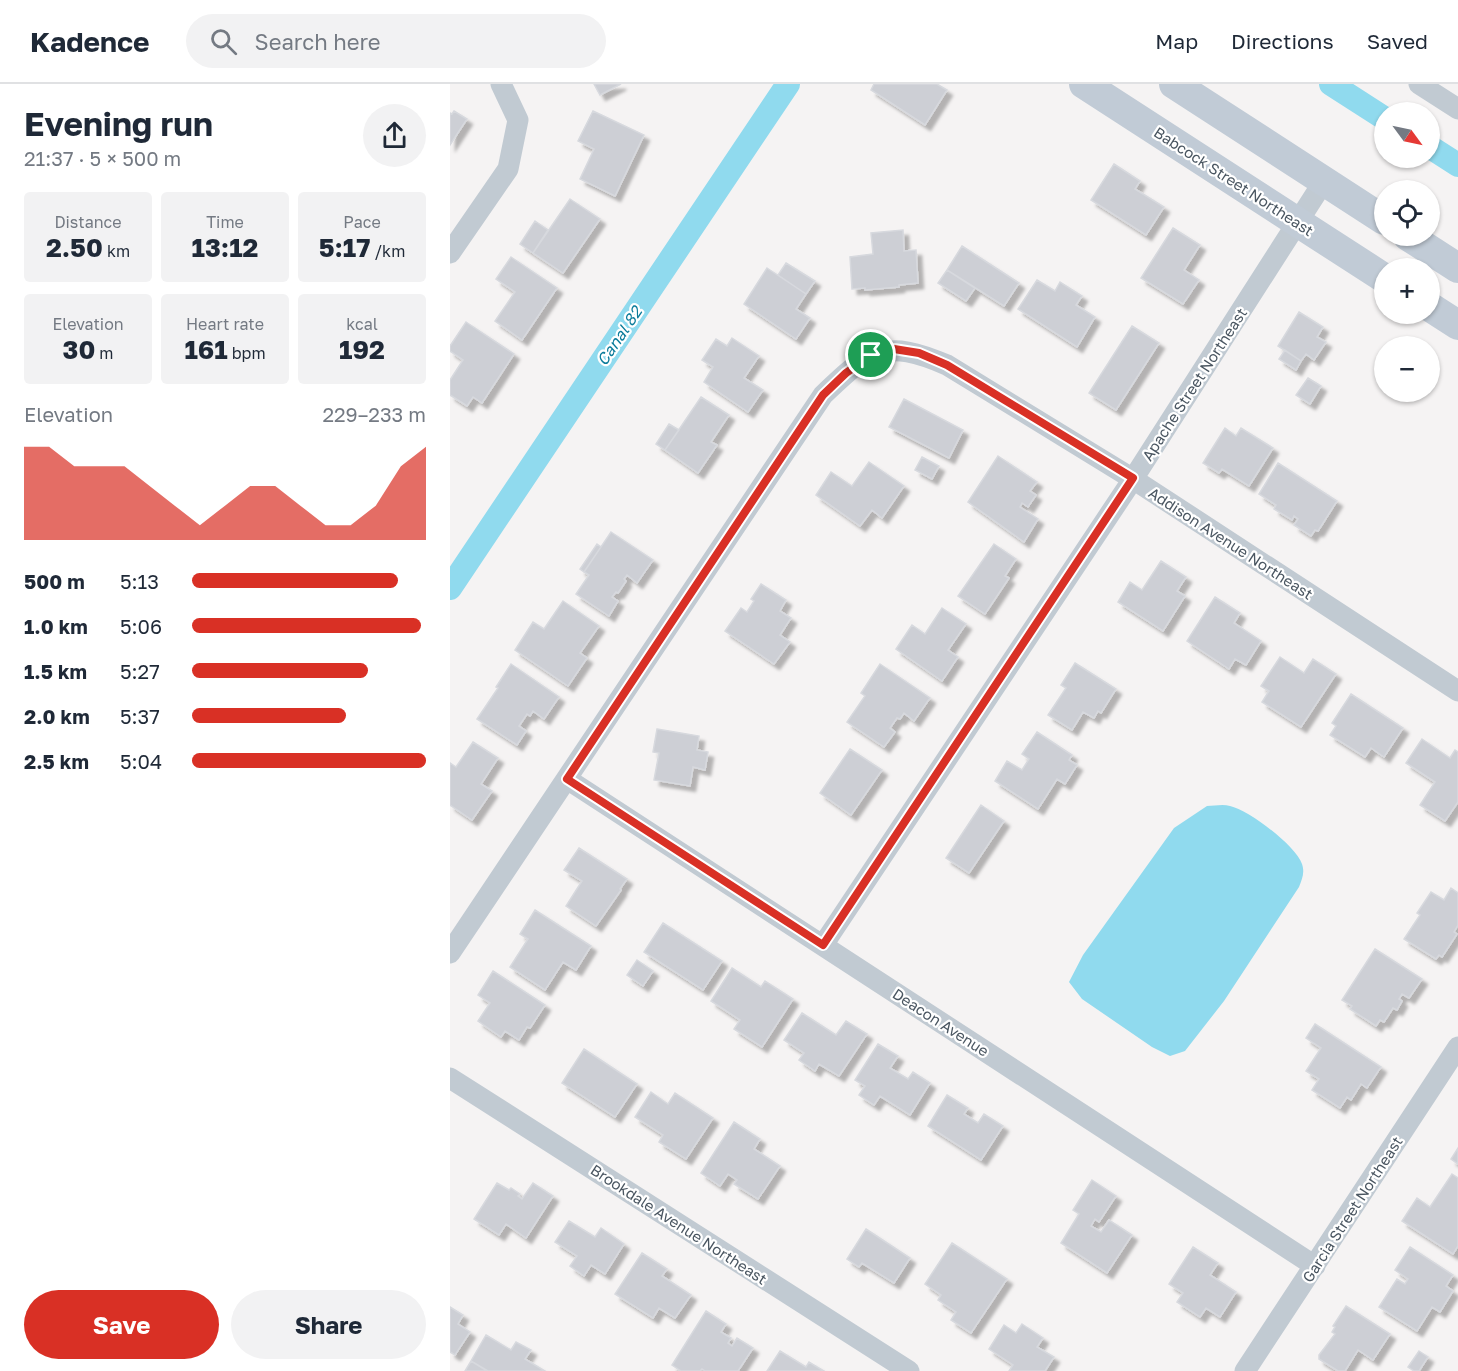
<!DOCTYPE html>
<html lang="en">
<head>
<meta charset="utf-8">
<style>
  body { margin:0; font-family:"Golos Text",sans-serif; background:#f2f2f3; color:#1f2937; height:100vh; display:flex; flex-direction:column; font-size:22px; white-space:nowrap }
  * { box-sizing:border-box; margin:0 }
  p { font-size:20px; color:#747a83 }
  .icon { flex:none; width:33px; height:33px; fill:none; stroke:currentColor; stroke-width:2; stroke-linecap:round; stroke-linejoin:round }
  .map { position:relative; flex:1; overflow:hidden }
  .panel { display:flex; flex-direction:column; background:#fff; width:450px }
  .panel>* { flex:none }
  .needle { width:39px; rotate:123deg }
  .fabs { position:absolute; left:924px; top:18px; display:grid; gap:12px }
  .fabs a { display:grid; place-items:center; width:66px; height:66px; border-radius:50%; background:#fff; box-shadow:0 2px 4px #0004; font-size:30px }
  .pin { position:absolute; display:grid; place-items:center; width:51px; height:51px; color:#fff; margin:-26px; border:3px solid #fff; border-radius:50%; box-shadow:0 2px 6px #0007 }
  .round { display:grid; place-items:center; flex:none; width:63px; height:63px; border-radius:32px; background:#f2f2f3 }
  .headline { display:flex; align-items:center; justify-content:space-between; height:102px; padding:0 24px }
  h1 { font-size:33px; font-weight:700; line-height:45px }
  .metrics { display:grid; grid-template-columns:repeat(3,1fr); gap:9px; height:102px; padding:6px 24px }
  .metrics div { display:grid; align-content:center; border-radius:6px; background:#f2f2f3; text-align:center }
  .metrics b { font-size:26px; font-weight:700 }
  .metrics small { font-size:16px; font-weight:400 }
  .metrics p { font-size:16px }
  .chart { height:168px; padding:12px 24px }
  .chart p { display:flex; justify-content:space-between }
  .chart svg { width:100%; height:108px; margin-top:6px; fill:#d93025; opacity:.7 }
  .primary-button { display:flex; gap:12px; margin-top:auto; padding:12px 24px }
  .primary-button a { flex:1; height:69px; border-radius:36px; background:#d93025; color:#fff; font-size:24px; font-weight:700; line-height:69px; text-align:center }
  .primary-button a+a { background:#f2f2f3; color:#1f2937 }
  ul { padding:0 24px; list-style:none; font-size:20px }
  li { display:grid; grid-template-columns:96px 72px 1fr; align-items:center; height:45px }
  li i { height:15px; border-radius:8px; background:#d93025 }
  header { display:flex; align-items:center; gap:36px; box-sizing:border-box; height:84px; padding:0 30px; background:#fff; border-bottom:2px solid #e0e1e3 }
  header strong { font-size:28px }
  nav { display:flex; gap:33px; margin-inline-start:auto; font-size:21px }
  .search { width:420px; height:54px; background:#f2f2f3; display:flex; align-items:center; gap:15px; box-sizing:border-box; padding:0 21px; border-radius:33px; color:#747a83; font-size:22px }
  main { display:flex; flex:1; min-height:0 }
  .map>svg:first-child { display:block }
</style>
</head>
<body>
<header>
<strong>Kadence</strong>
<div class="search"><svg class="icon" aria-label="search" viewBox="0 0 24 24"><circle cx="10" cy="10" r="6"/><path d="M15 15l6 6"/></svg>Search here</div>
<nav><a>Map</a><a>Directions</a><a>Saved</a></nav>
</header>
<main>
<section class="panel">
<div class="headline"><div><h1>Evening run</h1><p>21:37 · 5 × 500 m</p></div><a class="round"><svg class="icon" aria-label="share" viewBox="0 0 24 24"><path d="M12 15V3M7 8l5-5 5 5M5 13v7h14v-7"/></svg></a></div>
<div class="metrics">
<div><p>Distance</p><b>2.50<small> km</small></b></div>
<div><p>Time</p><b>13:12</b></div>
<div><p>Pace</p><b>5:17<small> /km</small></b></div>
</div>
<div class="metrics">
<div><p>Elevation</p><b>30<small> m</small></b></div>
<div><p>Heart rate</p><b>161<small> bpm</small></b></div>
<div><p>kcal</p><b>192</b></div>
</div>
<div class="chart"><p><span>Elevation</span>229–233 m</p>
<svg viewBox="0 0 160 44" preserveAspectRatio="none"><path d="M0 44V6L10 6L20 14L30 14L40 14L50 22L60 30L70 38L80 30L90 22L100 22L110 30L120 38L130 38L140 30L150 14L160 6V44z"/></svg>
</div>
<ul>
<li><b>500 m</b>5:13<i style="width:88%"></i></li>
<li><b>1.0 km</b>5:06<i style="width:98%"></i></li>
<li><b>1.5 km</b>5:27<i style="width:75%"></i></li>
<li><b>2.0 km</b>5:37<i style="width:66%"></i></li>
<li><b>2.5 km</b>5:04<i style="width:100%"></i></li>
</ul>
<div class="primary-button"><a>Save</a><a>Share</a></div>
</section>
<div class="map">
<svg width="1008" height="1287" viewBox="0 0 1008 1287">
  <defs>
    <filter id="shadow"><feDropShadow dx="5.5" dy="5.5" stdDeviation="1.5" flood-color="#0004"/></filter>
  </defs>
  <rect width="100%" height="100%" fill="#f5f3f3"/>
  <path fill="#90daee" d="M 757,722 C 764,722 773,720 780,722 C 799,726 846,762 852,780 C 855,789 852,795 849,803 L 774,917 L 735,967 L 720,972 L 702,963 L 632,915 L 619,898 L 633,871 L 724,744 Z"/>
  <g fill="none" stroke-linecap="round" stroke-linejoin="round">
    <path stroke="#90daee" stroke-width="24" d="M 881,0 L 934,34
      M 980,63 L 1008,81
      M 0,504 L 338,0"/>
  </g>
  <path fill="#cdcfd5" stroke="#d7d9de" stroke-width="1.5" filter="url(#shadow)" d="M 144,0 L 171,0 L 150,11 Z
    M 424,0 L 487,0 L 497,6 L 475,41 L 421,6 Z
    M 4,27 L 17,35 L 0,61 L 0,29 L 2,30 Z
    M 143,27 L 194,51 L 165,112 L 130,95 L 144,65 L 128,57 Z
    M 664,80 L 690,97 L 685,105 L 714,123 L 696,151 L 641,116 Z
    M 120,115 L 150,135 L 113,189 L 83,169 Z
    M 85,137 L 98,146 L 83,169 L 70,160 Z
    M 723,144 L 750,161 L 734,186 L 749,196 L 733,220 L 691,194 Z
    M 453,146 L 454,167 L 466,166 L 468,199 L 449,201 L 449,203 L 415,206 L 415,204 L 402,205 L 400,173 L 423,170 L 421,149 Z
    M 512,162 L 569,199 L 554,222 L 497,186 Z
    M 61,173 L 107,204 L 72,256 L 45,237 L 65,208 L 46,195 Z
    M 336,179 L 365,197 L 356,210 L 328,191 Z
    M 317,184 L 356,210 L 346,225 L 360,234 L 346,255 L 294,220 Z
    M 497,186 L 525,204 L 516,217 L 488,199 Z
    M 587,196 L 605,207 L 610,198 L 632,212 L 626,221 L 645,233 L 627,263 L 568,225 Z
    M 849,228 L 873,243 L 867,253 L 876,258 L 864,276 L 856,270 L 851,277 L 828,262 Z
    M 16,238 L 64,270 L 32,319 L 23,313 L 17,322 L 0,311 L 0,296 L 13,276 L 0,267 L 0,262 Z
    M 682,242 L 709,259 L 666,326 L 639,309 Z
    M 282,254 L 309,272 L 294,294 L 313,306 L 298,328 L 254,298 L 263,283 L 252,276 L 266,255 L 277,262 Z
    M 835,266 L 851,277 L 846,286 L 829,275 Z
    M 858,294 L 871,302 L 860,320 L 846,311 Z
    M 251,313 L 279,331 L 261,358 L 267,361 L 248,389 L 215,366 Z
    M 454,315 L 513,346 L 499,374 L 439,343 Z
    M 219,340 L 229,346 L 215,366 L 206,360 Z
    M 775,344 L 786,352 L 791,344 L 823,364 L 799,402 L 772,385 L 769,389 L 753,379 Z
    M 548,372 L 587,398 L 580,407 L 586,411 L 578,423 L 572,419 L 570,423 L 588,435 L 574,458 L 518,418 Z
    M 472,373 L 489,382 L 482,395 L 465,386 Z
    M 419,378 L 454,402 L 432,434 L 422,426 L 410,442 L 366,411 L 381,388 L 402,402 Z
    M 828,379 L 887,417 L 868,447 L 865,446 L 861,452 L 844,441 L 848,435 L 844,432 L 842,436 L 824,425 L 826,421 L 809,410 Z
    M 161,448 L 203,476 L 187,499 L 177,491 L 174,495 L 176,497 L 168,509 L 166,508 L 162,513 L 168,517 L 159,532 L 126,510 L 139,491 L 134,488 Z
    M 147,460 L 151,463 L 134,488 L 130,485 Z
    M 544,460 L 566,475 L 555,492 L 559,494 L 535,530 L 508,512 Z
    M 711,477 L 736,493 L 727,507 L 735,512 L 713,547 L 668,518 L 680,498 L 692,506 Z
    M 311,500 L 336,516 L 330,527 L 341,534 L 330,551 L 340,558 L 324,580 L 275,547 L 291,524 L 297,528 L 304,517 L 301,515 Z
    M 765,513 L 790,529 L 784,539 L 811,557 L 796,581 L 785,575 L 779,585 L 737,557 Z
    M 113,517 L 149,542 L 130,569 L 137,574 L 118,602 L 65,566 L 83,538 L 94,545 Z
    M 492,524 L 516,540 L 498,566 L 508,573 L 492,597 L 446,565 L 462,541 L 475,550 Z
    M 830,573 L 854,589 L 863,575 L 886,590 L 851,643 L 812,618 L 819,607 L 811,602 Z
    M 625,579 L 666,605 L 651,629 L 648,627 L 644,634 L 633,628 L 622,646 L 598,631 L 616,604 L 611,601 Z
    M 61,580 L 109,613 L 94,635 L 83,627 L 80,632 L 77,630 L 69,642 L 76,647 L 67,661 L 27,635 L 48,604 L 46,603 Z
    M 430,580 L 480,614 L 464,637 L 454,629 L 450,635 L 447,634 L 440,644 L 445,648 L 434,663 L 397,638 L 415,612 L 411,609 Z
    M 901,610 L 953,644 L 934,673 L 921,664 L 915,673 L 880,651 L 886,642 L 882,639 Z
    M 207,645 L 249,652 L 247,666 L 258,668 L 255,686 L 243,683 L 240,702 L 204,696 L 209,669 L 203,668 Z
    M 587,648 L 622,671 L 619,676 L 627,681 L 615,700 L 607,695 L 588,725 L 545,697 L 557,677 L 572,686 L 579,675 L 572,670 Z
    M 972,655 L 1000,674 L 1005,666 L 1008,668 L 1008,718 L 995,737 L 970,721 L 985,698 L 956,679 Z
    M 23,658 L 48,674 L 31,700 L 42,707 L 22,736 L 0,721 L 0,679 L 6,683 Z
    M 400,665 L 432,686 L 401,731 L 370,709 Z
    M 531,721 L 554,737 L 519,789 L 496,774 Z
    M 129,764 L 177,795 L 170,805 L 171,806 L 146,842 L 116,822 L 132,797 L 114,786 Z
    M 1001,804 L 1008,809 L 1008,841 L 1004,848 L 1007,850 L 992,873 L 989,871 L 986,875 L 954,855 L 970,831 L 967,829 L 981,808 L 994,816 Z
    M 85,826 L 141,862 L 126,886 L 113,878 L 95,906 L 60,883 L 78,855 L 70,850 Z
    M 213,839 L 272,877 L 253,906 L 194,868 Z
    M 925,865 L 972,895 L 959,914 L 952,910 L 949,915 L 952,917 L 947,926 L 943,924 L 934,938 L 930,936 L 926,942 L 900,925 L 902,922 L 892,916 Z
    M 187,876 L 203,887 L 193,902 L 177,891 Z
    M 282,884 L 311,903 L 315,897 L 343,915 L 312,963 L 284,945 L 290,936 L 261,917 Z
    M 43,887 L 95,921 L 80,944 L 77,943 L 69,956 L 55,947 L 51,953 L 28,937 L 40,919 L 28,911 Z
    M 352,929 L 386,951 L 396,937 L 417,950 L 389,992 L 369,980 L 365,987 L 349,976 L 354,969 L 334,956 Z
    M 865,940 L 931,983 L 917,1004 L 911,1000 L 901,1016 L 897,1013 L 890,1024 L 862,1006 L 869,995 L 856,987 L 871,964 L 856,954 Z
    M 428,960 L 448,972 L 440,984 L 458,995 L 463,988 L 480,999 L 460,1031 L 430,1012 L 424,1021 L 409,1011 L 415,1002 L 405,996 Z
    M 134,965 L 187,1000 L 165,1033 L 112,999 Z
    M 201,1008 L 218,1020 L 225,1009 L 263,1034 L 236,1075 L 209,1058 L 213,1051 L 185,1033 Z
    M 497,1011 L 518,1024 L 514,1030 L 528,1039 L 534,1030 L 553,1042 L 531,1076 L 478,1042 Z
    M 284,1038 L 310,1055 L 304,1065 L 330,1082 L 308,1115 L 284,1100 L 287,1096 L 278,1090 L 270,1102 L 251,1089 Z
    M 1008,1064 L 1008,1080 L 1001,1075 Z
    M 1002,1090 L 1008,1094 L 1008,1162 L 1003,1170 L 952,1137 L 967,1114 L 980,1123 Z
    M 642,1096 L 666,1112 L 649,1138 L 645,1135 L 641,1142 L 651,1148 L 659,1136 L 682,1151 L 657,1189 L 611,1159 L 629,1130 L 623,1126 Z
    M 47,1099 L 59,1106 L 61,1104 L 70,1110 L 68,1112 L 72,1115 L 83,1099 L 103,1112 L 76,1154 L 56,1140 L 49,1151 L 24,1135 Z
    M 119,1137 L 145,1153 L 151,1144 L 174,1160 L 155,1190 L 141,1181 L 134,1192 L 120,1182 L 127,1172 L 105,1158 Z
    M 416,1145 L 460,1174 L 444,1199 L 412,1179 L 409,1183 L 397,1175 Z
    M 502,1159 L 557,1195 L 521,1249 L 501,1236 L 506,1228 L 488,1216 L 491,1211 L 475,1200 Z
    M 743,1163 L 768,1179 L 760,1191 L 786,1208 L 770,1233 L 756,1224 L 750,1233 L 727,1218 L 733,1209 L 719,1200 Z
    M 960,1163 L 1003,1191 L 996,1202 L 1003,1207 L 990,1228 L 982,1223 L 967,1247 L 929,1223 L 947,1195 L 955,1200 L 958,1195 L 945,1186 Z
    M 192,1169 L 217,1185 L 212,1192 L 241,1211 L 225,1234 L 209,1224 L 203,1234 L 165,1210 Z
    M 896,1222 L 940,1250 L 923,1276 L 908,1266 L 895,1287 L 888,1287 L 869,1275 L 869,1271 L 885,1250 L 882,1248 L 885,1243 L 883,1242 Z
    M 0,1223 L 13,1231 L 8,1240 L 20,1248 L 5,1271 L 0,1268 Z
    M 256,1227 L 276,1240 L 271,1248 L 281,1254 L 278,1259 L 282,1262 L 287,1254 L 303,1264 L 288,1287 L 255,1287 L 252,1285 L 250,1287 L 231,1287 L 222,1281 Z
    M 572,1240 L 593,1254 L 587,1263 L 604,1273 L 595,1287 L 559,1287 L 563,1281 L 539,1265 L 554,1241 L 566,1249 Z
    M 36,1251 L 61,1266 L 66,1258 L 81,1266 L 75,1275 L 95,1287 L 37,1287 L 21,1277 Z
    M 330,1267 L 356,1283 L 359,1278 L 374,1287 L 317,1287 Z
    M 969,1267 L 978,1273 L 969,1287 L 964,1287 L 958,1283 Z
    M 21,1277 L 38,1287 L 15,1287 Z"/>
  <g fill="none" stroke-linecap="round" stroke-linejoin="round">
    <path stroke="#c1cad2" stroke-width="21" d="M 969,0 L 1008,25
      M 0,169 L 58,85 L 68,36 L 51,0
      M 117,695 L 865,1182
      M 373,861 L 683,395 L 874,97
      M 0,869 L 373,311 C 420,266 434,254 497,281 L 683,395 L 1008,607
      M 0,994 L 459,1287
      M 795,1287 L 1008,963"/>
    <path stroke="#c1cbd6" stroke-width="30" d="M 634,0 L 934,194
      M 724,0 L 934,136
      M 958,152 L 1008,184
      M 980,223 L 1008,241"/>
  </g>
  <g fill="none" stroke-linecap="round" stroke-linejoin="round">
    <g stroke="#fff" stroke-width="12">
      <path id="route" d="M 444,265 L 469,269 L 497,281 L 683,394 L 373,861 L 117,695 L 373,311 L 396,289 L 421,271 Z"/>
    </g>
    <use href="#route" stroke="#d93025" stroke-width="8"/>
  </g>
  <g text-anchor="middle" dominant-baseline="central" stroke-width="4.5" stroke-linejoin="round" paint-order="stroke">
    <g font-size="15" fill="#4a5661" stroke="#fff">
      <text transform="translate(784 97) rotate(33)">Babcock Street Northeast</text>
      <text transform="translate(744 300) rotate(-57)">Apache Street Northeast</text>
      <text transform="translate(781 459) rotate(33)">Addison Avenue Northeast</text>
      <text transform="translate(491 938) rotate(33)">Deacon Avenue</text>
      <text transform="translate(902 1125) rotate(-57)">Garcia Street Northeast</text>
      <text transform="translate(229 1140) rotate(33)">Brookdale Avenue Northeast</text>
    </g>
    <g font-size="16" font-style="italic" fill="#0c7c9b" stroke="#fff">
      <text transform="translate(169 252) rotate(-56)">Canal 82</text>
    </g>
  </g>
</svg>
<div class="fabs">
<a><svg class="needle" viewBox="-14 -14 28 28"><path d="M0-13l5 13h-10z" fill="#e53935"/><path d="M0 13l5-13h-10z" fill="#747a83"/></svg></a>
<a><svg class="icon" aria-label="locate" viewBox="0 0 24 24"><circle cx="12" cy="12" r="6"/><path d="M12 2v4M12 18v4M2 12h4M18 12h4"/></svg></a>
<a>+</a>
<a>−</a>
</div>
<div class="pin" style="left:421px;top:271px;background:#1e9e55"><svg class="icon" aria-label="arrive" viewBox="0 0 24 24"><path d="M6 21V4h12l-3 4 3 4H6"/></svg></div>
</div>
</main>
</body>
</html>
